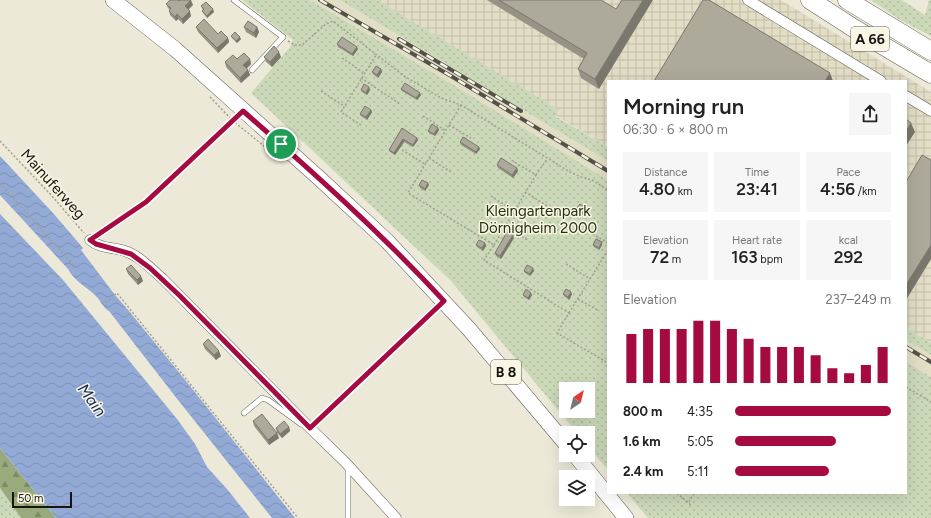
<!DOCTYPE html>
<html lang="en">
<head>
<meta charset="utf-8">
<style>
  body { margin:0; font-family:Figtree,sans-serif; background:#f6f6f6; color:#222; height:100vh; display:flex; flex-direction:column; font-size:15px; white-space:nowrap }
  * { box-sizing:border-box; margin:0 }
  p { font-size:13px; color:#767676 }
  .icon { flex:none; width:22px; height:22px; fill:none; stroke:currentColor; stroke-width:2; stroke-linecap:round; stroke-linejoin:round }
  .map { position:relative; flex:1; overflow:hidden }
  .details { position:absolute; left:607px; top:80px; width:300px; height:414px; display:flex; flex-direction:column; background:#fff; border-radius:0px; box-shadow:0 4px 16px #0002 }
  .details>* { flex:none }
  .needle { width:26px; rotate:35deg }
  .buttons { position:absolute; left:559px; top:382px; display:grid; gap:8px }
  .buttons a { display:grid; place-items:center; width:36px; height:36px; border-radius:0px; background:#fff; box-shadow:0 4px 16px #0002; font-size:20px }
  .scale { position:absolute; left:12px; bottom:10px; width:60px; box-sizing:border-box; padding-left:4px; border:2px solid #16150f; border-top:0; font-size:11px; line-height:14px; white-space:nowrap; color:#16150f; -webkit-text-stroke:3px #faf6e6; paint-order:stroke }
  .pin { position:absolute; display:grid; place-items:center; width:34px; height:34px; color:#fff; margin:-17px; border:2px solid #fff; border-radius:50%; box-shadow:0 1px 4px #0007 }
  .round { display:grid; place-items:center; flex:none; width:42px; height:42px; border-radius:0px; background:#f6f6f6 }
  .overview { display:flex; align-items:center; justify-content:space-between; height:68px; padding:0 16px }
  h1 { font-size:22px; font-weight:600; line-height:30px }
  .stats { display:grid; grid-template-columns:repeat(3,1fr); gap:6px; height:68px; padding:4px 16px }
  .stats div { display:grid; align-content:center; border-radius:0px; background:#f6f6f6; text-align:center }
  .stats b { font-size:17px; font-weight:600 }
  .stats small { font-size:11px; font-weight:400 }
  .stats p { font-size:11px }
  .chart { height:112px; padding:8px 16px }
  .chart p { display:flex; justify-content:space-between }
  .chart svg { width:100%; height:72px; margin-top:4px; stroke:#a50b40; stroke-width:6 }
  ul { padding:0 16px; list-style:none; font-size:13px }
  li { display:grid; grid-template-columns:64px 48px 1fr; align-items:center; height:30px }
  li i { height:10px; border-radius:5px; background:#a50b40 }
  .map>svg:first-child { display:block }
</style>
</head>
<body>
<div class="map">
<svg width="931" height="518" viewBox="0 0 931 518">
  <defs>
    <pattern id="industrial-grid" width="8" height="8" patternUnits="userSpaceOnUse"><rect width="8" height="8" fill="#e2ddc5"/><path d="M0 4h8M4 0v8" fill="none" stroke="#c1bda8"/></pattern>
    <pattern id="grass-dots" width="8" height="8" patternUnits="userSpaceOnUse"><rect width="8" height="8" fill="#cbd9b9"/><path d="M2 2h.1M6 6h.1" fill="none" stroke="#aeb99e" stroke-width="1.8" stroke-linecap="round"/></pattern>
    <pattern id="forest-firs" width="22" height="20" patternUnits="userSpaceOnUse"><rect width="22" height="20" fill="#99ab7d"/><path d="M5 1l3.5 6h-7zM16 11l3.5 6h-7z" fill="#7c8a65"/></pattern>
    <pattern id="water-waves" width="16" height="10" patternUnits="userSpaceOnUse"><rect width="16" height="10" fill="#92aad5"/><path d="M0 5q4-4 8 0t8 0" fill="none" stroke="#7d91b6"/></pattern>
  </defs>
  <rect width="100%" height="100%" fill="#ede9d8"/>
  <path fill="#e2ddc5" d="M 310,0 L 340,0 L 608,161 L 608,180 L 447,81 Z
    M 906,340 L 931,355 L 931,377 L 906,362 Z"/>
  <path fill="url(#industrial-grid)" d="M 377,0 L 781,0 L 931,92 L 931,343 L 906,328 L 906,81 L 608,81 L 608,147 L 555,115 L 558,109 Z"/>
  <path fill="url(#grass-dots)" fill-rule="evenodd" d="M 242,0 L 310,0 L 447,81 L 608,180 L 608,470 L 588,446 L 588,433 L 577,433 L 451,281 L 251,93 L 290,47 L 293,40 ZM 566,389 L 588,389 L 588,411 L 566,411 Z
    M 340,0 L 377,0 L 558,109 L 555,116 L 608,147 L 608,161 Z
    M 871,0 L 902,0 L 925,15 L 929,0 L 931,0 L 931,36 L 900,20 Z
    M 906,328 L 931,343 L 931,355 L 906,340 Z
    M 906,362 L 931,377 L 931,518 L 648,518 L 627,493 L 906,493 Z
    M 0,488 L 21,518 L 0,518 Z"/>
  <path fill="url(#forest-firs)" d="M 0,448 L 56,518 L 21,518 L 0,488 Z"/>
  <path fill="url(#water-waves)" d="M 0,156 L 53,213 L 83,248 L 81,250 L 115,295 L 129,311 L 190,386 L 295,518 L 272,518 L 178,400 L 109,311 C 103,308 101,301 96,296 C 87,287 74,281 68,269 L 0,195 Z
    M 0,214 L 63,280 L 177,419 L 195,444 L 207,467 L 227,489 L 250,518 L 56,518 L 0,448 Z"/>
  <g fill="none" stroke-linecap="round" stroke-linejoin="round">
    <g stroke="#666254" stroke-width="6">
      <path id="service" d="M 234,0 L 283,37 L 252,70
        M 244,413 L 262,398 L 268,400 L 301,424
        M 310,428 L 442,303
        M 348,467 L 348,518"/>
    </g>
    <g stroke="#666254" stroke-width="11">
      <path id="minor" d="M 748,0 L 881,81
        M 906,96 L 931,111
        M 90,240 C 100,249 114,247 125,251 C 140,256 151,269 163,279 L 310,428 L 345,462 L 396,518"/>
    </g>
    <g stroke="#666254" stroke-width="16">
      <path id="primary" d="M 113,0 L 175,49 L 319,178 L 387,241 L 469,329 L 566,444
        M 575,455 L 626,518"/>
    </g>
    <g stroke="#666254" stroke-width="19">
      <path id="motorway" d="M 810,0 L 855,29 L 931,74
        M 847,0 L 931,51"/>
    </g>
    <path stroke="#a19e91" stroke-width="1.5" stroke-dasharray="2 2" stroke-linecap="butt" d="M 288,41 L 295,45 L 302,45 L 326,24 L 333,21 L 404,76 L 441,98 L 461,105 L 570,172 L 581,177 L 592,180 L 608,190
      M 342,58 L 364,73
      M 361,78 L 400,104
      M 321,91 L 344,106
      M 210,97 L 233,121 L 274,154
      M 461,105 L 408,193 L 494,245 L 484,260 L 569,313 L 557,333 L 608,363
      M 423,116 L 446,131
      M 361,125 L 341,112 L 376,55
      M 449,125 L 471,138
      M 0,141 L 51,195 L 84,233
      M 402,150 L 425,164
      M 429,158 L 451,172
      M 536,175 L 547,159
      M 0,183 L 76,268
      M 525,192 L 549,207
      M 491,196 L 514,211
      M 505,226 L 527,240
      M 589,232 L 608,243
      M 98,234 L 146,202 L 236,119
      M 494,245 L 536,175 L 511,160
      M 566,264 L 590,279
      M 578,299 L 599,311
      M 101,303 L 108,301 L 117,293 L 298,518
      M 569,313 L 608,250
      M 906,387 L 931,402
      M 677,493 L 692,506
      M 689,502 L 694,493"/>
    <use href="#service" stroke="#fff" stroke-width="5"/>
    <use href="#minor" stroke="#fff" stroke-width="10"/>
    <use href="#primary" stroke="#fff" stroke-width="15"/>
    <use href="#motorway" stroke="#fff" stroke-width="18"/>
    <g stroke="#535148" stroke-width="4">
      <path id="rail" d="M 320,0 L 451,76 L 608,171
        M 399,39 L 521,111
        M 906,347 L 931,362"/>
    </g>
    <use href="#rail" stroke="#faf6e6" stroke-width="2.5" stroke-dasharray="8" stroke-linecap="butt"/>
  </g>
  <path fill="#969285" d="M 487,0 L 601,0 L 599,89 L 581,78 L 578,69 L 584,59 Z
    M 166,4 L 193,5 L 188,9 L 191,16 L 183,24 L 178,19 L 176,21 L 170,15 L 169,11 L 170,10 L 168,8 Z
    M 201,6 L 214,12 L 207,18 L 203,13 L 202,11 L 203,10 Z
    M 196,27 L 218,34 L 228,38 L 229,42 L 218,53 L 198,32 Z
    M 244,27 L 257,27 L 259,32 L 256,38 L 246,32 Z
    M 231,36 L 241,39 L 237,43 L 232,38 Z
    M 337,44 L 358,49 L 353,56 L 338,47 Z
    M 264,57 L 281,57 L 272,67 L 266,62 Z
    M 237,59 L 250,59 L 251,64 L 247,68 L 250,75 L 241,83 L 226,67 L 225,62 Z
    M 381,69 L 382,72 L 378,78 L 373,74 L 372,72 Z
    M 369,87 L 370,90 L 367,95 L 362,92 L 361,90 Z
    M 401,89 L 420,93 L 421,95 L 417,100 L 402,91 Z
    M 371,110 L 372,112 L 367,120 L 361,116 L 360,114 Z
    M 402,128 L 418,140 L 413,147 L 404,142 L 395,155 L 390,152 L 389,150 Z
    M 438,128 L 439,130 L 435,136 L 429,133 L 428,131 Z
    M 460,142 L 479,147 L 480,149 L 476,154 L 461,145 Z
    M 497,165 L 517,168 L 518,171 L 513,178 L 498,168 Z
    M 419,185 L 429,185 L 425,191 L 420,188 Z
    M 576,209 L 587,210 L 584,216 L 577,211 Z
    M 514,238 L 501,259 L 496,256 L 495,253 Z
    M 602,242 L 602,245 L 599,250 L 594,247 L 593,245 Z
    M 485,243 L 486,246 L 483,251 L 477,247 L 476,245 Z
    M 126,269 L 143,281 L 138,285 L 128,274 Z
    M 524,271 L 534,271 L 530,276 L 525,273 Z
    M 531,293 L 532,295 L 529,300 L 524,297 L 523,295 Z
    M 563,294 L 572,294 L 569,300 L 564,296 Z
    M 203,344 L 221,356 L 216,360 L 205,349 Z
    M 253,421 L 279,438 L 269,445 L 254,426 Z
    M 289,427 L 290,431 L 282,438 L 277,433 L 276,428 Z"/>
  <path fill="#7a776c" d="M 191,0 L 193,5 L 187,11 L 185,6 Z
    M 643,0 L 653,0 L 599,89 L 595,79 Z
    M 213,9 L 214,12 L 207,18 L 207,16 Z
    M 190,11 L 191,16 L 183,24 L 182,19 Z
    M 177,14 L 178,19 L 176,21 L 175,17 Z
    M 257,27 L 259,32 L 256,38 L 254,33 Z
    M 240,37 L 241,39 L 237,43 L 236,41 Z
    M 228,38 L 229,42 L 218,53 L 217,48 Z
    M 357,47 L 358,49 L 353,56 L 352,54 Z
    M 279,52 L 281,57 L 272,67 L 270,62 Z
    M 250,59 L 251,64 L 245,70 L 243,65 Z
    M 381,69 L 382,72 L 378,78 L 377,75 Z
    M 248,70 L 250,75 L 241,83 L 240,78 Z
    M 830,73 L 833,81 L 825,81 Z
    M 369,87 L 370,90 L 367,95 L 366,93 Z
    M 420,93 L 421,95 L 417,100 L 416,98 Z
    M 371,110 L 372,112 L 367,120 L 366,117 Z
    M 911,123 L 915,132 L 906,146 L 906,131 Z
    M 438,128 L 439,130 L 435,136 L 434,134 Z
    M 417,138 L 418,140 L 413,147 L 413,145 Z
    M 403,139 L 404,142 L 395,155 L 394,153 Z
    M 479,147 L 480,149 L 476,154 L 476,152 Z
    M 517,168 L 518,171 L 513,178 L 512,175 Z
    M 428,183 L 429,185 L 425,191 L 425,189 Z
    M 586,208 L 587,210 L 584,216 L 583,213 Z
    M 513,235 L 514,238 L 501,259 L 500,256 Z
    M 602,242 L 602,245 L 599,250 L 599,248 Z
    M 485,243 L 486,246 L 483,251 L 482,248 Z
    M 931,245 L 931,259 L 906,300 L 906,285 Z
    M 533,268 L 534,271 L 530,276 L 530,274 Z
    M 141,276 L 143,281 L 138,285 L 137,280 Z
    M 571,292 L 572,294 L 569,300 L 568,297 Z
    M 531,293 L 532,295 L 529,300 L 528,298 Z
    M 219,351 L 221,356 L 216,360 L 214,355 Z
    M 289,427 L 290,431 L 282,438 L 280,434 Z
    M 277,433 L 279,438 L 269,445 L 268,440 Z"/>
  <path fill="#aeaa9b" stroke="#7a776c" d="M 170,0 L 179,0 L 179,1 L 180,0 L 191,0 L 185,6 L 190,11 L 182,19 L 177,14 L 175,17 L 169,11 L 171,8 L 166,4 Z
    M 499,0 L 601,0 L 616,9 L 622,0 L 643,0 L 595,79 L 578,69 L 587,53 Z
    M 703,0 L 709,0 L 830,73 L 825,81 L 654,81 Z
    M 206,2 L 213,9 L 207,16 L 202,11 L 204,9 L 201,6 Z
    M 204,19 L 218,34 L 221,31 L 228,38 L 217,48 L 196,27 Z
    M 248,21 L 257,27 L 254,33 L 244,27 Z
    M 235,32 L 240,37 L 236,41 L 231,36 Z
    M 342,37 L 357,47 L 352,54 L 337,44 Z
    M 274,46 L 279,52 L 270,62 L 264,57 Z
    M 244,53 L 250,59 L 243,65 L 248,70 L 240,78 L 225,62 L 233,55 L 237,59 Z
    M 376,66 L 381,69 L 377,75 L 372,72 Z
    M 405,83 L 420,93 L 416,98 L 401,89 Z
    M 364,84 L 369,87 L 366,93 L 361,90 Z
    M 365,106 L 371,110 L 366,117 L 360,114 Z
    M 906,119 L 911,123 L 906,131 Z
    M 432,124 L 438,128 L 434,134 L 428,131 Z
    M 402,128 L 417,138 L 413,145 L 403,139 L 394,153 L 389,150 Z
    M 463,137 L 479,147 L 476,152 L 460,142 Z
    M 922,155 L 931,160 L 931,245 L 906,285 L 906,182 Z
    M 501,158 L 517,168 L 512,175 L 497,165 Z
    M 422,180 L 428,183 L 425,189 L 419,185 Z
    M 580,204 L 586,208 L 583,213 L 576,209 Z
    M 507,232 L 513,235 L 500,256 L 495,253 Z
    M 596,239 L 602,242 L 599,248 L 593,245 Z
    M 479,240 L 485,243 L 482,248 L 476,245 Z
    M 131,265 L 141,276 L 137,280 L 126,269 Z
    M 527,265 L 533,268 L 530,274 L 524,271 Z
    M 526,289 L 531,293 L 528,298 L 523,295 Z
    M 566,289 L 571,292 L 568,297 L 563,294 Z
    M 208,339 L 219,351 L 214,355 L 203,344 Z
    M 262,414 L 277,433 L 268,440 L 253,421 Z
    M 284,421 L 289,427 L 280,434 L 276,428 Z"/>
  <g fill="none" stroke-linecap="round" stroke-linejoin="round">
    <g stroke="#fff" stroke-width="8">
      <path id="route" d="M 243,111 C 313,172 381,233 444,301 L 310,428 L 180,296 L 150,268 L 131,254 L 96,244 L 90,240 L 146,202 Z"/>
    </g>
    <use href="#route" stroke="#a50b40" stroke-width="5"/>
  </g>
  <g text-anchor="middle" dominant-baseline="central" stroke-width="3" stroke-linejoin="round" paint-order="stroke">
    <g fill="#faf6e6" stroke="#5a5850" stroke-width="1">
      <rect x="851" y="27" width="38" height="24" rx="3"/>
      <rect x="491" y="360" width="30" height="24" rx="3"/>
    </g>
    <g font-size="14" font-weight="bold" fill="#16150f">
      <text x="870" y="39">A 66</text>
      <text x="506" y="372">B 8</text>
    </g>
    <g font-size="15" fill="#16150f" stroke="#faf6e6">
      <text transform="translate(53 184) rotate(48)">Mainuferweg</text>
    </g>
    <g font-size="15" fill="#24300d" stroke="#faf6e6">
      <text x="538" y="211">Kleingartenpark<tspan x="538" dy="17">Dörnigheim 2000</tspan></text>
    </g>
    <g font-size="16" font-style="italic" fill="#0d275a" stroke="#faf6e6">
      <text transform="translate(92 400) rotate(54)">Main</text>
    </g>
  </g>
</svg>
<div class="buttons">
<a><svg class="needle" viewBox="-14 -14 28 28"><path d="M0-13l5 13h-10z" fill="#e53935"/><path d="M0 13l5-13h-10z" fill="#767676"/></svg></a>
<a><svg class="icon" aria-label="locate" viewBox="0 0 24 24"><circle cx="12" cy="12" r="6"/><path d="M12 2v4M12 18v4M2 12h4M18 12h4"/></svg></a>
<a><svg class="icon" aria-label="layers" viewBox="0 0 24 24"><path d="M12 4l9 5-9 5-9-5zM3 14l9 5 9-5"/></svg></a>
</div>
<div class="scale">50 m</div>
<div class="pin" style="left:281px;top:144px;background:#1e9e55"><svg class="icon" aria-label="arrive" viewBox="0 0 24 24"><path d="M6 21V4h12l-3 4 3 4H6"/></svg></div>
<section class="details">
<div class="overview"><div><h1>Morning run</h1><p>06:30 · 6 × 800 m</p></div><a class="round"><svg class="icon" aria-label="share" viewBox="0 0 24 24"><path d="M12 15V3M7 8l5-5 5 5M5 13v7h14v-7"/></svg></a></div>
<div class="stats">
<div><p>Distance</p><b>4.80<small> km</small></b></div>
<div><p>Time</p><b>23:41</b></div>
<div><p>Pace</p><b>4:56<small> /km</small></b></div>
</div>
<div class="stats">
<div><p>Elevation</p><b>72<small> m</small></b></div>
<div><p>Heart rate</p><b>163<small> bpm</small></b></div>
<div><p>kcal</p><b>292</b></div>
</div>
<div class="chart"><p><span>Elevation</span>237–249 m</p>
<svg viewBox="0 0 160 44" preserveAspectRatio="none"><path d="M5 44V14M15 44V11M25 44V11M35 44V11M45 44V6M55 44V6M65 44V11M75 44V17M85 44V22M95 44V22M105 44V22M115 44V27M125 44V35M135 44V38M145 44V33M155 44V22"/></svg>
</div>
<ul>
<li><b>800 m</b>4:35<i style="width:100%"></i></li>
<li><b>1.6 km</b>5:05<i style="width:65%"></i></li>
<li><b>2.4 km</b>5:11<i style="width:60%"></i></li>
</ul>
</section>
</div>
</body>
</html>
